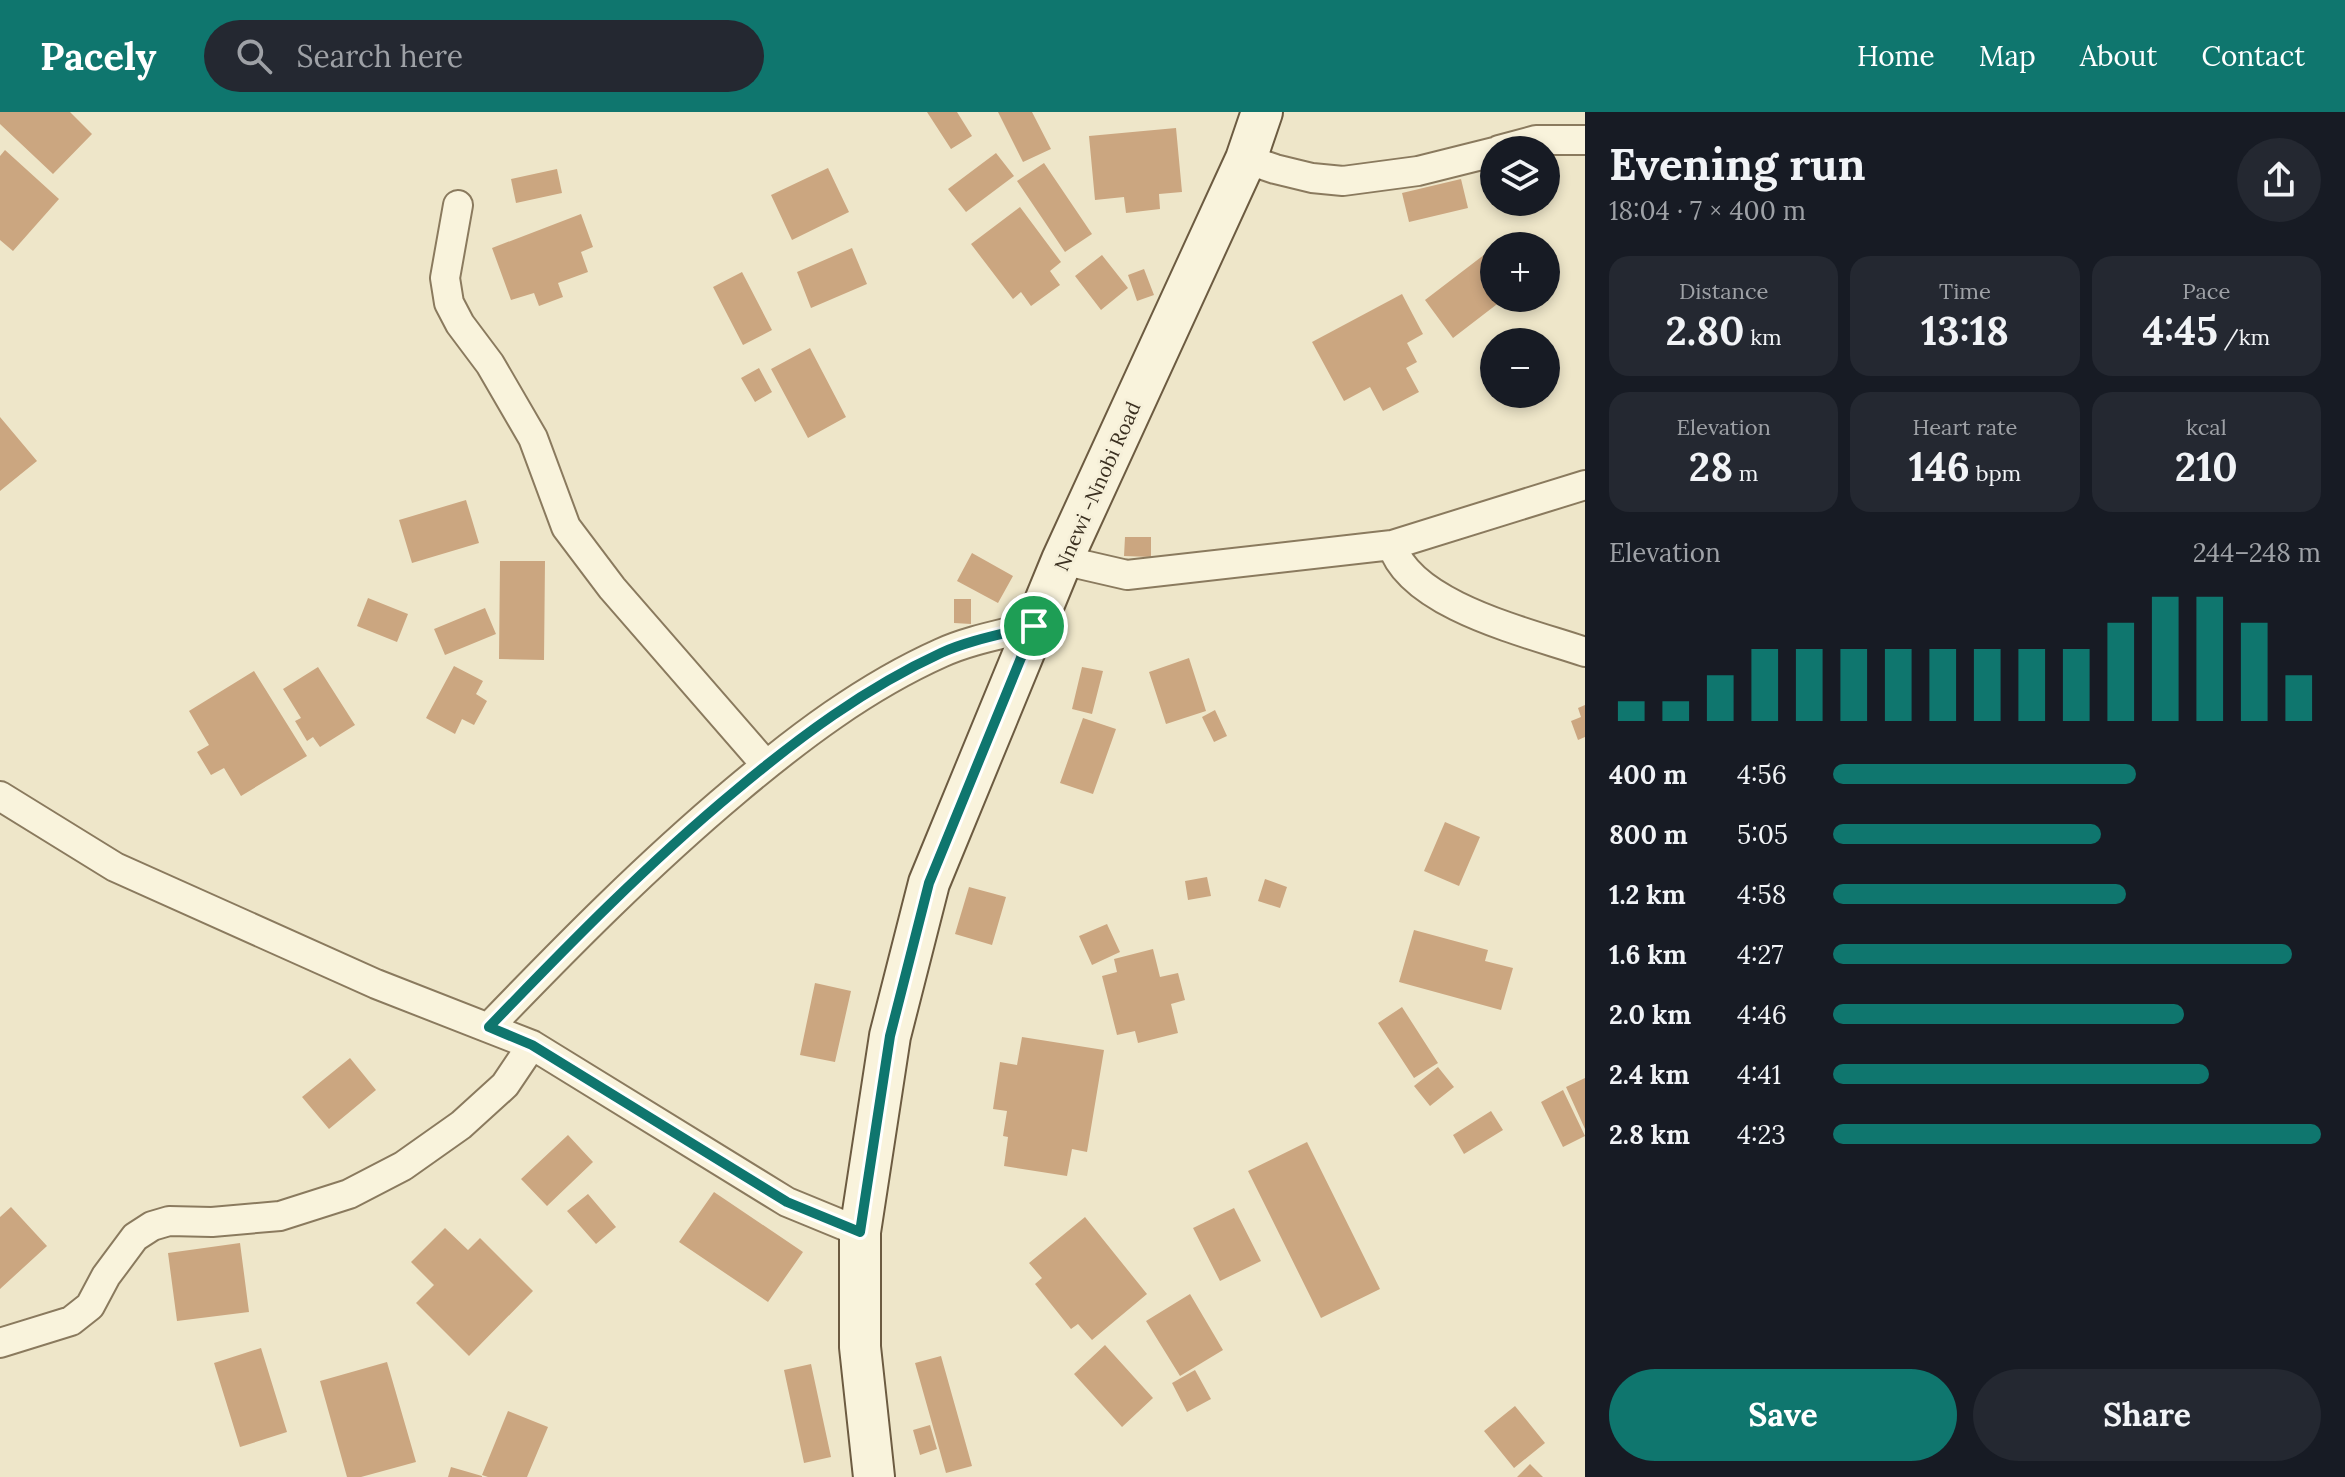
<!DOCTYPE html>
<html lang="en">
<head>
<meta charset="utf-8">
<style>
  body { margin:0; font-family:Lora,serif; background:#242831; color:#f1f3f6; height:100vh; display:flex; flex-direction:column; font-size:30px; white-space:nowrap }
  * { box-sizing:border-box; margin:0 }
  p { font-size:26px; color:#9ea1a6 }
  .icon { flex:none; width:44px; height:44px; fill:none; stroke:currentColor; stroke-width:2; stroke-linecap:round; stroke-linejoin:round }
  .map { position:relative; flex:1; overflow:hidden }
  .sheet { display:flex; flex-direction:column; background:#171b24; width:760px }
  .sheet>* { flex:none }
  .fabs { position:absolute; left:1480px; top:24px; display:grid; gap:16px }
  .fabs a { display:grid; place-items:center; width:80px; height:80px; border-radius:50%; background:#171b24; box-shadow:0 4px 12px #0003; font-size:40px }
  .pin { position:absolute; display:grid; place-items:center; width:68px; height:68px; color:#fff; margin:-34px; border:4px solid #fff; border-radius:50%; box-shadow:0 2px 8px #0007 }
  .round { display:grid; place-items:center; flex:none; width:84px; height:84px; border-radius:42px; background:#242831 }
  .summary { display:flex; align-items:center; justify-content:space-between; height:136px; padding:0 24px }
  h1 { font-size:44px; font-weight:700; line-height:60px }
  .metrics { display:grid; grid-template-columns:repeat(3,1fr); gap:12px; height:136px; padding:8px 24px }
  .metrics div { display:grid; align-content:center; border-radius:20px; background:#242831; text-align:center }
  .metrics b { font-size:40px; font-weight:700 }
  .metrics small { font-size:22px; font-weight:400 }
  .metrics p { font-size:22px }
  .chart { height:224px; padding:16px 24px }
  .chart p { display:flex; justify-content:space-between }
  .chart svg { width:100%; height:144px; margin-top:8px; stroke:#0f766e; stroke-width:6 }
  .button { display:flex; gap:16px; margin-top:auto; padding:16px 24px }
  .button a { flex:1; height:92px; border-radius:48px; background:#0f766e; color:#fff; font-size:32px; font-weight:700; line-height:92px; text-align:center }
  .button a+a { background:#242831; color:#f1f3f6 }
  ul { padding:0 24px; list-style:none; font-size:26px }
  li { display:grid; grid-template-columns:128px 96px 1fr; align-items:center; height:60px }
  li i { height:20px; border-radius:10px; background:#0f766e }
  header { display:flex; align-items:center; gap:48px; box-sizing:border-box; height:112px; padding:0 40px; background:#0f766e; color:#fff }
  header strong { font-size:38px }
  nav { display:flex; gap:44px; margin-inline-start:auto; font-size:28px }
  .search { width:560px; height:72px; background:#242831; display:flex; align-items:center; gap:20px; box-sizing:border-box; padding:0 28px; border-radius:44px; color:#9ea1a6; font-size:30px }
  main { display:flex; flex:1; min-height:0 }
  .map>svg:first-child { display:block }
</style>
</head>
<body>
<header>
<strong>Pacely</strong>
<div class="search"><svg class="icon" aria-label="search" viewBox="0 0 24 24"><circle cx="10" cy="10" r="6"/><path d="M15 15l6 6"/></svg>Search here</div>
<nav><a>Home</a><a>Map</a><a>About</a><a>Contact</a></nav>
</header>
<main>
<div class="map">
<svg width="1585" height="1365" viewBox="0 0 1585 1365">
  <rect width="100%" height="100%" fill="#eee6c9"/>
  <path fill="#cba680" d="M 0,0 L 70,0 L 92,22 L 53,62 L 0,12 Z
    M 927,0 L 957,0 L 972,24 L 951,37 Z
    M 998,0 L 1032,0 L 1051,37 L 1023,50 Z
    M 1176,16 L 1182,80 L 1159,82 L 1160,97 L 1126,101 L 1124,85 L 1095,88 L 1089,24 Z
    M 5,38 L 59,87 L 13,139 L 0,128 L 0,44 Z
    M 996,41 L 1014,64 L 966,100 L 948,77 Z
    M 1044,51 L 1092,122 L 1065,140 L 1017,69 Z
    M 828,56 L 849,100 L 792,128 L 771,83 Z
    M 557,57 L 562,81 L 516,91 L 511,67 Z
    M 1461,67 L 1468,96 L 1409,110 L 1402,81 Z
    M 1020,95 L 1061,150 L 1050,159 L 1060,173 L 1031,194 L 1021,180 L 1013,187 L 971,132 Z
    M 581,102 L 593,135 L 581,140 L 588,160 L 558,171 L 563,185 L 539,194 L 534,181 L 511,188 L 492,136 Z
    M 852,136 L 867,172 L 811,196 L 797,160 Z
    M 1493,136 L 1494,186 L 1505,186 L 1453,226 L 1425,188 Z
    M 1102,143 L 1128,176 L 1101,198 L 1075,164 Z
    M 1144,157 L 1154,183 L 1137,189 L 1128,163 Z
    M 742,160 L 772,218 L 743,233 L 713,175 Z
    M 1402,182 L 1423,222 L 1407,231 L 1417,250 L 1406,256 L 1419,280 L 1383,299 L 1370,275 L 1344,289 L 1312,230 Z
    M 810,236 L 846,305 L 808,326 L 771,257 Z
    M 759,256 L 772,280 L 755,290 L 741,266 Z
    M 0,305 L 37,349 L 0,379 Z
    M 466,388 L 479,431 L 412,451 L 399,408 Z
    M 1125,425 L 1151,425 L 1151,445 L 1124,444 Z
    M 972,441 L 1013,464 L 998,491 L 957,469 Z
    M 500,449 L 545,449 L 544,548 L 499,547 Z
    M 368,486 L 408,502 L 397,530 L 357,514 Z
    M 954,487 L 971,487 L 971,512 L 954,511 Z
    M 485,496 L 496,522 L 445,543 L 434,517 Z
    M 1189,546 L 1206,599 L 1166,612 L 1149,560 Z
    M 454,554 L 483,569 L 476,582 L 487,589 L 474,613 L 462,607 L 455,622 L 426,606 Z
    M 318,555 L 355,613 L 320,635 L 313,625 L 307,629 L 295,609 L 301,606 L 283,577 Z
    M 1082,555 L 1103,559 L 1092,602 L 1072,597 Z
    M 254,559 L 307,644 L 241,684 L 224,656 L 211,663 L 197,640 L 209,633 L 189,599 Z
    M 1585,593 L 1585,625 L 1578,628 L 1571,609 L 1581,605 L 1578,596 Z
    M 1215,598 L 1227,624 L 1214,630 L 1202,605 Z
    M 1083,606 L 1116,617 L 1093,682 L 1060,671 Z
    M 1445,710 L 1480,725 L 1459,774 L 1424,759 Z
    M 1207,765 L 1211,784 L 1188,788 L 1185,769 Z
    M 1265,767 L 1287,775 L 1280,796 L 1258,789 Z
    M 969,775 L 1006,785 L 992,833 L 955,822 Z
    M 1107,812 L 1120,840 L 1092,853 L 1079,824 Z
    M 1414,818 L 1488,838 L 1485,849 L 1513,856 L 1501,898 L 1399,870 Z
    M 1153,837 L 1160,865 L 1178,861 L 1185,888 L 1171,892 L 1178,921 L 1138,931 L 1135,919 L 1117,923 L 1102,864 L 1117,860 L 1114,847 Z
    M 815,871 L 851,879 L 835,950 L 800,943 Z
    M 1402,895 L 1438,951 L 1414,966 L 1378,911 Z
    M 1022,925 L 1104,938 L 1087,1040 L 1072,1037 L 1067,1064 L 1004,1054 L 1008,1025 L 1003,1024 L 1007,999 L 993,997 L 1000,950 L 1017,953 Z
    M 350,946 L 376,978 L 329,1017 L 302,985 Z
    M 1438,955 L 1454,975 L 1430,994 L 1414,974 Z
    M 1585,966 L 1585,1017 L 1566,975 Z
    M 1563,978 L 1585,1024 L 1563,1035 L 1541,990 Z
    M 1491,999 L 1503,1018 L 1464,1042 L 1453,1023 Z
    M 568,1023 L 593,1050 L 547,1094 L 521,1067 Z
    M 1307,1030 L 1380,1177 L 1321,1206 L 1248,1059 Z
    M 714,1080 L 803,1140 L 768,1190 L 679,1130 Z
    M 588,1082 L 616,1115 L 596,1132 L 567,1099 Z
    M 11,1095 L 47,1134 L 0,1177 L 0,1105 Z
    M 1234,1096 L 1261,1149 L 1220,1169 L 1193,1116 Z
    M 1085,1105 L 1147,1182 L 1092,1228 L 1078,1212 L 1071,1217 L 1035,1172 L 1042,1166 L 1029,1151 Z
    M 445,1116 L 468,1138 L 480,1126 L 533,1179 L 469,1244 L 416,1191 L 434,1173 L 411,1150 Z
    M 240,1131 L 249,1200 L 177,1209 L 168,1141 Z
    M 1190,1182 L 1223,1238 L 1180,1264 L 1146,1209 Z
    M 1105,1233 L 1153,1286 L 1122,1315 L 1074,1262 Z
    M 261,1236 L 287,1320 L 240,1335 L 214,1251 Z
    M 941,1244 L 972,1354 L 946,1361 L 915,1251 Z
    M 387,1250 L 416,1350 L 361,1365 L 347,1365 L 320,1269 Z
    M 811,1252 L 831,1345 L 804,1351 L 784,1258 Z
    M 1195,1258 L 1211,1287 L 1187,1300 L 1172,1271 Z
    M 1515,1294 L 1545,1331 L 1514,1356 L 1484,1319 Z
    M 508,1299 L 548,1315 L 527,1365 L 488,1365 L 482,1363 Z
    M 930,1313 L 937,1337 L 920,1343 L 913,1318 Z
    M 1530,1352 L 1543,1365 L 1517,1365 Z
    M 451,1355 L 482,1364 L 482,1365 L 448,1365 Z"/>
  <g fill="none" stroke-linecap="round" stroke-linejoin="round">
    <g stroke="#8a7a5e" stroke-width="32">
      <path id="street" d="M 1499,38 L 1536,28 L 1585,28
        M 1246,47 L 1275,57 L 1312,66 L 1343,69 L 1418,59 L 1494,40
        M 458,93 L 445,166 L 449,191 L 460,212 L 490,252 L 533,326 L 566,415 L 612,476 L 766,653
        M 1392,433 C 1410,494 1530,521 1585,540
        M 1062,448 L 1127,463 L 1392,433 L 1585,373
        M 0,684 L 115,755 L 376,872 L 532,933 L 787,1090 L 860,1120
        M 489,915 C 568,833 647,753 735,679 C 798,626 865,575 941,541 C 969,528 1004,522 1034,514
        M 0,1231 L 71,1209 L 90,1194 L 106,1164 L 135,1125 L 152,1114 L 169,1109 L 212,1110 L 280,1104 L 349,1082 L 403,1054 L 461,1013 L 505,973 L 532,933"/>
    </g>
    <g stroke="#6c5b41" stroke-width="44">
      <path id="secondary" d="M 874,1365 L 860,1235 L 860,1120 L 890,924 L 929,771 L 1062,448 L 1246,47 L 1262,0"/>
    </g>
    <use href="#street" stroke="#f9f3dc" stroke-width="28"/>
    <use href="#secondary" stroke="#f9f3dc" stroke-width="40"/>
  </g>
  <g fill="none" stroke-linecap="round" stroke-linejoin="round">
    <g stroke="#fff" stroke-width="16">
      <path id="route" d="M 1034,514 L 929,771 L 890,924 L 860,1120 L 787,1090 L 532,933 L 489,915 C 568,833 647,752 735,679 C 798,626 865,576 941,541 C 969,528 1004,522 1034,514 Z"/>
    </g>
    <use href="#route" stroke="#0f766e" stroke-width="10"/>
  </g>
  <g text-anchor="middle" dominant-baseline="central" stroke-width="6" stroke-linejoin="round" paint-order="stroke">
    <g font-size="20" fill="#3b3021" stroke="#f6f0d9">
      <text transform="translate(1097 374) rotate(-66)">Nnewi -Nnobi Road</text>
    </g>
  </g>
</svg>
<div class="fabs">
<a><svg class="icon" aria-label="layers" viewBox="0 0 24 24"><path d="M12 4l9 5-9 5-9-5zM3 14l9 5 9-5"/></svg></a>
<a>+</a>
<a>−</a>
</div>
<div class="pin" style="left:1034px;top:514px;background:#1e9e55"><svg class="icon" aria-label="arrive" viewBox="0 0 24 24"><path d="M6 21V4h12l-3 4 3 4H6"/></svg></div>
</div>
<section class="sheet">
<div class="summary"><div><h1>Evening run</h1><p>18:04 · 7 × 400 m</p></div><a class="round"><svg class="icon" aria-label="share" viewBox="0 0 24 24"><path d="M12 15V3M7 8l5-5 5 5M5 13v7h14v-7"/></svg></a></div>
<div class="metrics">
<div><p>Distance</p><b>2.80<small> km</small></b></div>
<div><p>Time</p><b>13:18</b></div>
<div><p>Pace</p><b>4:45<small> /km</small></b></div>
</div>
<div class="metrics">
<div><p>Elevation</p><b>28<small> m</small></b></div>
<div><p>Heart rate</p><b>146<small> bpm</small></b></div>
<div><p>kcal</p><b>210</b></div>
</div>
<div class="chart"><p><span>Elevation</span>244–248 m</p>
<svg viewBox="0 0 160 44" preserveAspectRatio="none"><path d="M5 44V38M15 44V38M25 44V30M35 44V22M45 44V22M55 44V22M65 44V22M75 44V22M85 44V22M95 44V22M105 44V22M115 44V14M125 44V6M135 44V6M145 44V14M155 44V30"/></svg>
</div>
<ul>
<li><b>400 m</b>4:56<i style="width:62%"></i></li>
<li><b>800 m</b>5:05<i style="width:55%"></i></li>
<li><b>1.2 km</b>4:58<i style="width:60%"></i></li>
<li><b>1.6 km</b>4:27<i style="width:94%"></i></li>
<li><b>2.0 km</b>4:46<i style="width:72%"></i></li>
<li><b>2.4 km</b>4:41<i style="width:77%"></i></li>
<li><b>2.8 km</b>4:23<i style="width:100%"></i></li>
</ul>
<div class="button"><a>Save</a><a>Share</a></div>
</section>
</main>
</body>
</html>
